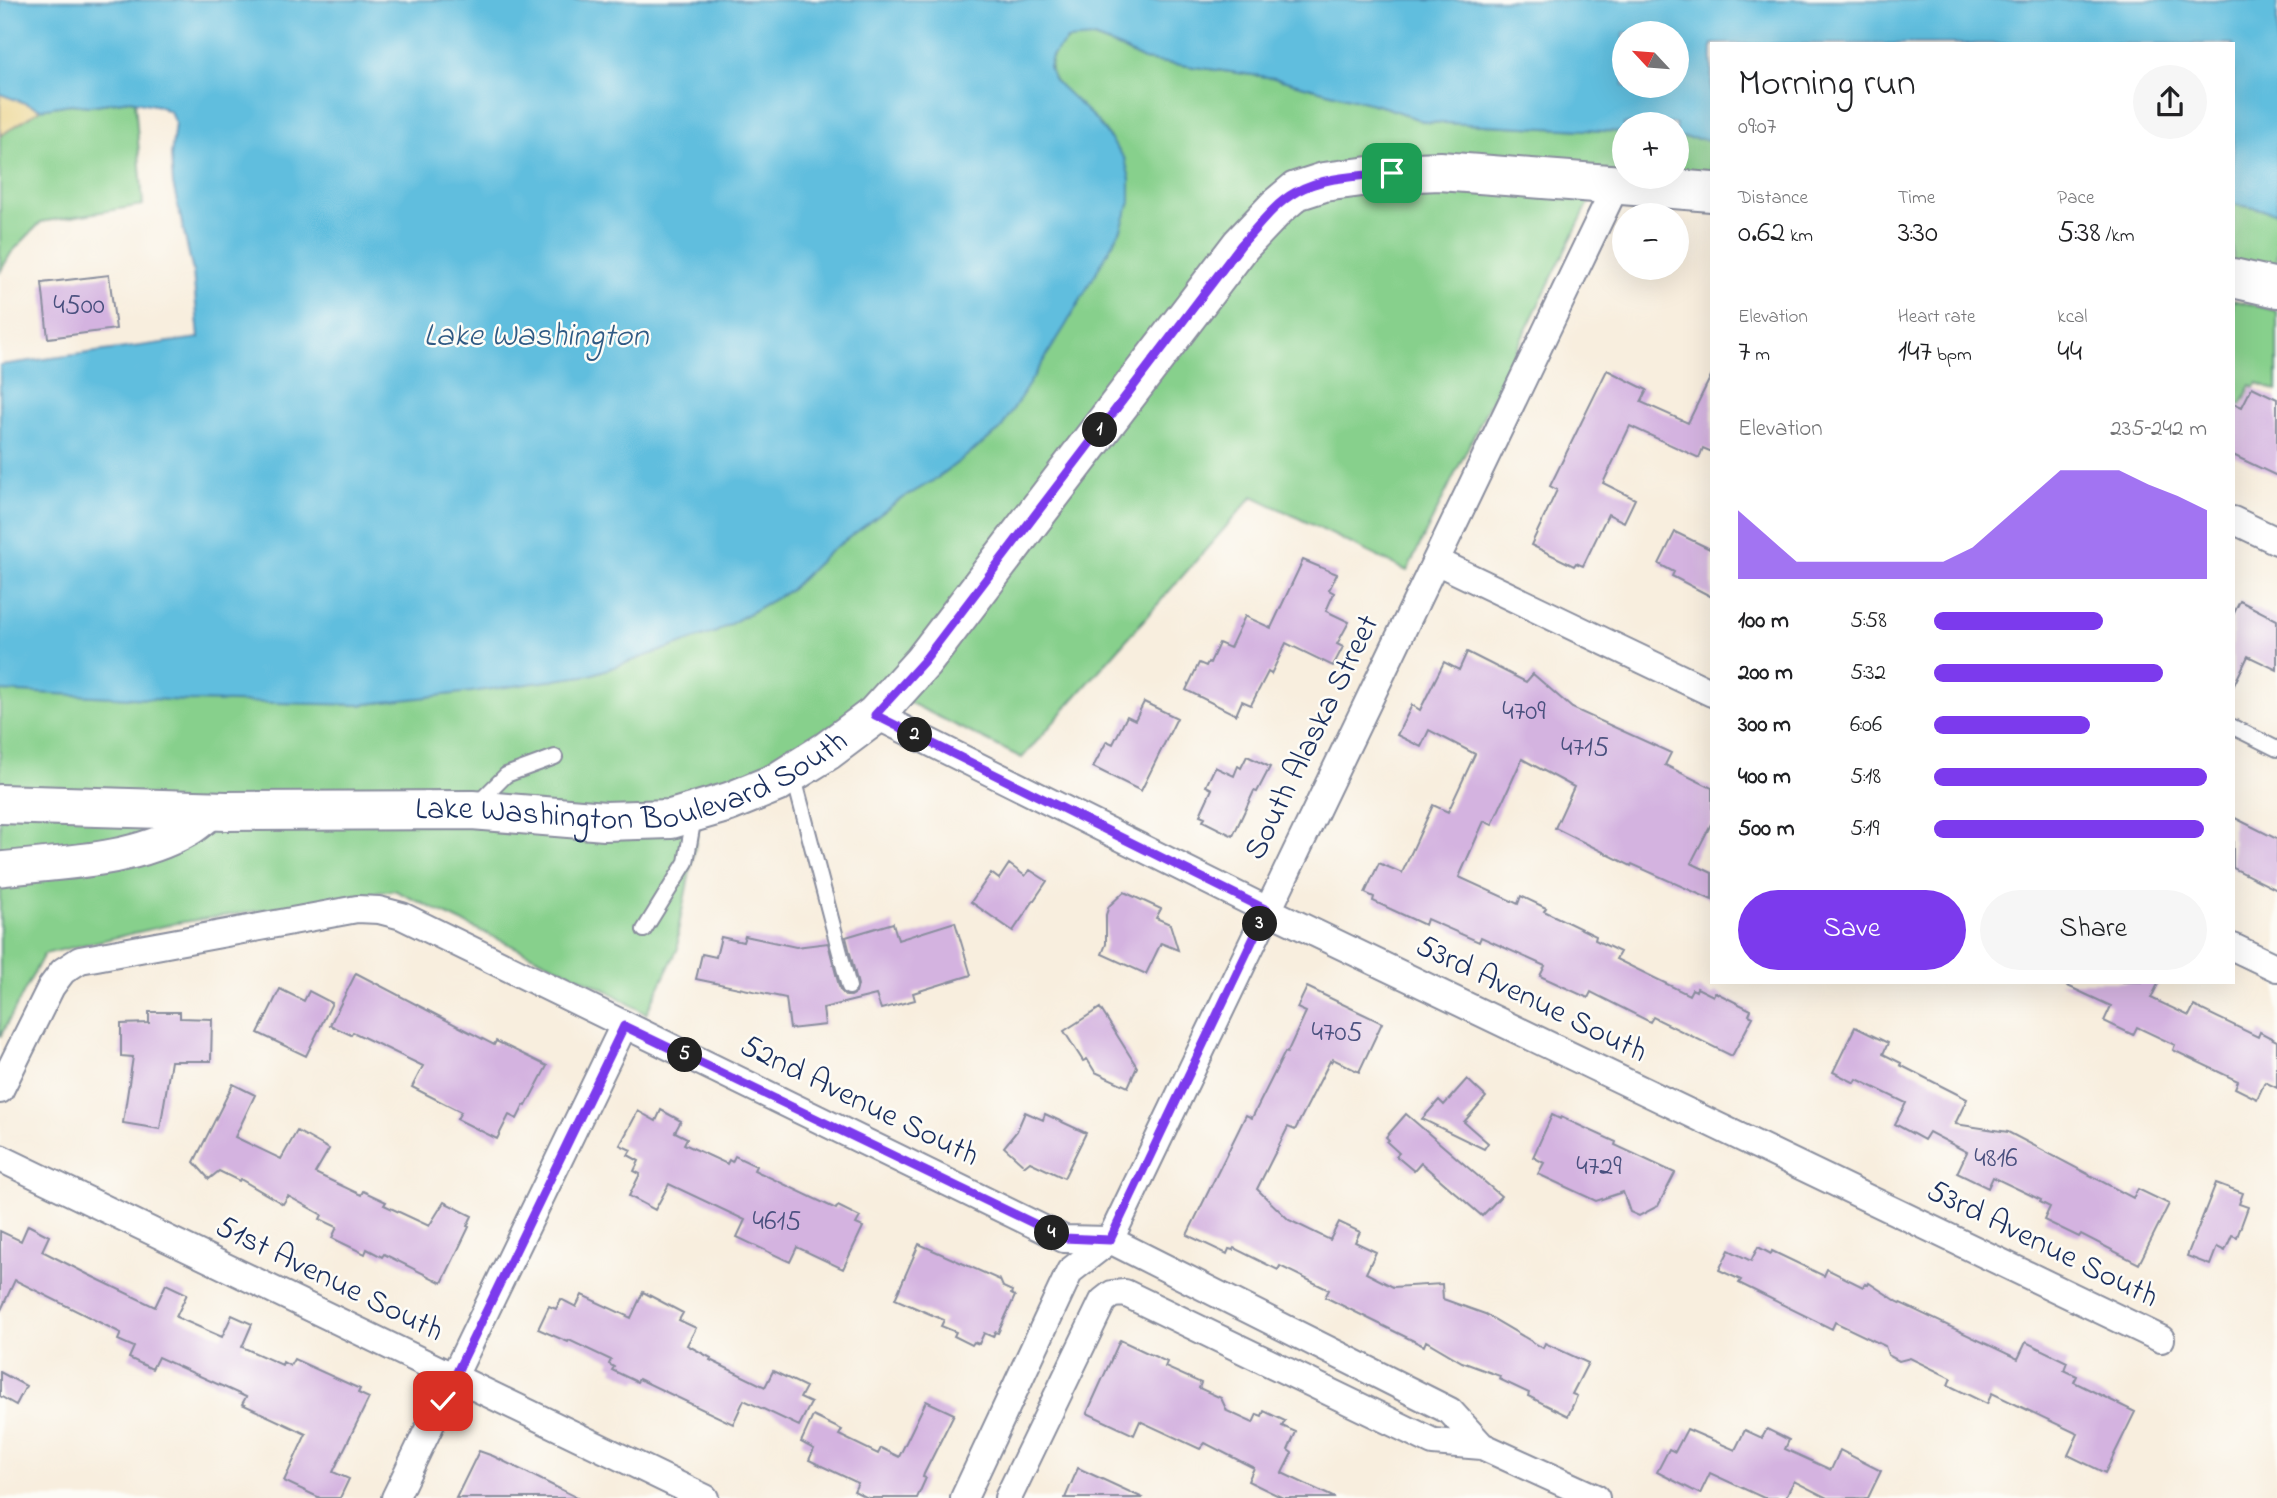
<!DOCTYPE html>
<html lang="en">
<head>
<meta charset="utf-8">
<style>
  body { margin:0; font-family:"Indie Flower",sans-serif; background:#f6f6f6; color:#202124; height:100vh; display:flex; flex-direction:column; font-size:26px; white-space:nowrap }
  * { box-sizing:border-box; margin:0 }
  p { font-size:23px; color:#757577 }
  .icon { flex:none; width:38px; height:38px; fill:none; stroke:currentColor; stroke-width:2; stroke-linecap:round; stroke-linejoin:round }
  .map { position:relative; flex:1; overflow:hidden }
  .drawer { position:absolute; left:1710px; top:42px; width:525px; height:942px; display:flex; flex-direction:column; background:#fff; border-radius:0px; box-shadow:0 7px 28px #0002 }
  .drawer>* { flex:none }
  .needle { width:46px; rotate:296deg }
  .buttons { position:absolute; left:1612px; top:21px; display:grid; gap:14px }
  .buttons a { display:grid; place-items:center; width:77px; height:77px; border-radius:50%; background:#fff; box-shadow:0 7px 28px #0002; font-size:35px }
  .pin { position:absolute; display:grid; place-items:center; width:60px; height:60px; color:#fff; margin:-30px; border-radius:14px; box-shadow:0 4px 10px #0006 }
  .km { position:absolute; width:35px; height:35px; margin:-18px; border-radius:50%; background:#222; color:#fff; font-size:19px; line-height:35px; text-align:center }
  .round { display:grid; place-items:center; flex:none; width:74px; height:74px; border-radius:37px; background:#f6f6f6 }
  .summary { display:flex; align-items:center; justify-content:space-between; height:119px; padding:0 28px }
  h1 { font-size:38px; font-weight:600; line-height:52px }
  .figures { display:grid; grid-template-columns:repeat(3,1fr); gap:10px; height:119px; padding:7px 28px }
  .figures div { display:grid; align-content:center }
  .figures b { font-size:30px; font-weight:600 }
  .figures small { font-size:19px; font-weight:400 }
  .figures p { font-size:19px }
  .chart { height:196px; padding:14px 28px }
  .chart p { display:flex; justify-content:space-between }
  .chart svg { width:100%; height:126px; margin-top:7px; fill:#7c3aed; opacity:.7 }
  .cta { display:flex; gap:14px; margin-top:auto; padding:14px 28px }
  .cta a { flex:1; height:80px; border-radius:42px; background:#7c3aed; color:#fff; font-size:28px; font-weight:600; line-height:80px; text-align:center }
  .cta a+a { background:#f6f6f6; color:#202124 }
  ul { padding:0 28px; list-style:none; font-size:23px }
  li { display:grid; grid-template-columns:112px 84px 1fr; align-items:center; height:52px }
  li i { height:18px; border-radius:9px; background:#7c3aed }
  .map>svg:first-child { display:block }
</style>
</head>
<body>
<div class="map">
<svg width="2277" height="1498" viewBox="0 0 2277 1498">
  <rect width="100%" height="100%" fill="#fdfcf7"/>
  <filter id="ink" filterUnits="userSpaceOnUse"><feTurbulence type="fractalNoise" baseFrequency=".0143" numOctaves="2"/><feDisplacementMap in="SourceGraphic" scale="14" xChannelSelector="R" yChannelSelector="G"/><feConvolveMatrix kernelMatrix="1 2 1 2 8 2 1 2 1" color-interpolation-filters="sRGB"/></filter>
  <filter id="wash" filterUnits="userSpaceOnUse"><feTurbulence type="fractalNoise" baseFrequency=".00686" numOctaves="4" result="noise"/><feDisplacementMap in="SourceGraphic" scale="28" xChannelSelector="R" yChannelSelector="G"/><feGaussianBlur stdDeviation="1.57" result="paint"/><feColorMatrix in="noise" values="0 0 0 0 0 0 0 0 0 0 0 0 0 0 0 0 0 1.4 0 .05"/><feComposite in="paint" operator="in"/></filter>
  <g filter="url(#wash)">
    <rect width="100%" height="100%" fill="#f8eede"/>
    <path fill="#87d08c" stroke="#518075" stroke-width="2" d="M 1074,38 L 1093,38 L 1120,48 L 1144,60 L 1274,78 L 1388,108 L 1425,122 L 1624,132 L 1624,173 L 1604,172 L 1407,571 L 1253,496 L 1022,758 L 880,688 L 864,705 L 702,812 L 678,931 L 678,948 L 646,1014 L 608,991 L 394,890 L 177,923 L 44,954 L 0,1037 L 0,690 L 359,705 L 590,675 L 716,632 L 790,590 L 828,553 L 898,501 L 936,479 L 1000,430 L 1110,138 C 1105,131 1099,123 1092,116 C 1080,105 1060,91 1053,76 C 1045,60 1058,43 1074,38 Z
      M 130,100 L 135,101 L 143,205 L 41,222 L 11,253 L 0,272 L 0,136 L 41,109 L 71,104 L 89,106 Z
      M 1677,136 L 1711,139 L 1711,181 L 1676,177 Z
      M 2233,204 L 2277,212 L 2277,273 L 2233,263 Z
      M 2233,300 L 2277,311 L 2277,391 L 2258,383 L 2255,387 L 2251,385 L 2241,405 L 2233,402 Z"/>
    <path fill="#eeda9e" stroke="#84847e" stroke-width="2" d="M 0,94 L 4,94 L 41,109 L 0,136 Z"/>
    <path fill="#60bede" stroke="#3e769e" stroke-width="2" fill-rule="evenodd" d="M 0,0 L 2277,0 L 2277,212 L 2233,204 L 2233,44 L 1712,44 L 1711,140 L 1677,137 L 1676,124 L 1624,124 L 1624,132 L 1425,122 L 1388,108 L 1274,78 L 1144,60 L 1120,48 L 1094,38 L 1067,40 L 1052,56 L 1049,67 L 1054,80 L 1096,120 L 1125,159 L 1130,179 L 1130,202 L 1121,229 L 1066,325 L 1000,430 L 936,479 L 898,501 L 828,553 L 790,590 L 716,632 L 590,675 L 471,692 L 359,705 L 187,701 L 0,691 L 0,365 L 199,338 L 193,272 L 173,184 L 171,156 L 175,123 L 170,112 L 159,106 L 130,100 L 89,106 L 71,104 L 41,109 L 0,94 ZM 1624,33 L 1676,33 L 1676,86 L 1624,86 Z"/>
    <g id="blocks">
      <path fill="#d4b3e0" d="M 109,275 L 116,329 L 48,338 L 42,283 Z
        M 1607,370 L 1647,390 L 1641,402 L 1688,423 L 1712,374 L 1712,452 L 1703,448 L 1699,458 L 1630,426 L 1603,483 L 1635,499 L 1624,522 L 1608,514 L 1583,566 L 1576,563 L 1574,566 L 1531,545 L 1557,490 L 1550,486 Z
        M 2252,387 L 2277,399 L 2277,476 L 2233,455 L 2233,403 L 2242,407 Z
        M 1675,532 L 1712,550 L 1712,597 L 1672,576 L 1674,572 L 1659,564 Z
        M 1303,560 L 1337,574 L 1329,590 L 1334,593 L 1326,611 L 1349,622 L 1337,644 L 1343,647 L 1333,666 L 1286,643 L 1271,674 L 1268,672 L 1251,705 L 1242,701 L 1236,715 L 1186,690 L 1199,663 L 1206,666 L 1208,662 L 1210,663 L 1219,643 L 1230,648 L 1245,616 L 1271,628 Z
        M 2240,601 L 2277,620 L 2277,670 L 2248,656 L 2233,687 L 2233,615 Z
        M 1467,652 L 1526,682 L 1533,674 L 1572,708 L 1671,753 L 1665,765 L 1712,788 L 1712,822 L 1691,863 L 1712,873 L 1712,900 L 1632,864 L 1631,866 L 1555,828 L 1574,787 L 1522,759 L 1492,825 L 1484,821 L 1459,877 L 1518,904 L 1521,896 L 1546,908 L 1544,911 L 1596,936 L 1595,940 L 1620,952 L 1616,959 L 1689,995 L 1692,989 L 1696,991 L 1697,988 L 1713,996 L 1715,992 L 1751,1010 L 1749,1015 L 1753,1017 L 1732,1056 L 1653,1017 L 1650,1022 L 1591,992 L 1588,998 L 1540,976 L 1545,966 L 1481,937 L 1479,942 L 1427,919 L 1425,925 L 1373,901 L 1374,897 L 1365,893 L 1379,863 L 1402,873 L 1433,805 L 1448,812 L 1475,754 L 1429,730 L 1421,747 L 1397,735 L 1412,705 L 1420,710 L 1444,662 L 1459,670 Z
        M 1144,702 L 1177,718 L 1141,791 L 1093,767 L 1107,741 L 1113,744 L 1127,716 L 1135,720 Z
        M 1247,756 L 1270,767 L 1257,792 L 1254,791 L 1233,836 L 1203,821 L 1205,817 L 1200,815 L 1212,789 L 1206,786 L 1215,767 L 1234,776 L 1238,766 L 1241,768 Z
        M 2233,817 L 2277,839 L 2277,890 L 2233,868 Z
        M 1009,864 L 1025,876 L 1030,870 L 1047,881 L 1013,931 L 971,902 L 991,873 L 999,879 Z
        M 1124,892 L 1161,909 L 1156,918 L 1170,924 L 1178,950 L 1161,943 L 1146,974 L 1102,954 L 1106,944 L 1106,915 L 1109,906 Z
        M 955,922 L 971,975 L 913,993 L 915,1000 L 881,1009 L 876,995 L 823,1008 L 825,1025 L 790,1029 L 786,998 L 696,979 L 702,954 L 716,957 L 721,937 L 743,942 L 745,936 L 796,947 L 828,943 L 840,990 L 846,996 L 851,996 L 856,993 L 858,985 L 846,937 L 893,923 L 898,940 Z
        M 356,973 L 494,1045 L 496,1041 L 547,1066 L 526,1106 L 524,1105 L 517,1119 L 509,1115 L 497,1139 L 457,1119 L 461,1112 L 412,1087 L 423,1066 L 353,1032 L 351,1035 L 330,1025 Z
        M 2059,982 L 2159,982 L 2151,998 L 2189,1016 L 2194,1006 L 2258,1037 L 2260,1032 L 2277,1041 L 2277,1088 L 2265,1082 L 2257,1099 L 2235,1088 L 2238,1081 L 2173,1050 L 2175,1045 L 2137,1027 L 2133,1035 L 2104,1021 L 2111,1006 Z
        M 1307,987 L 1382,1023 L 1359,1072 L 1333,1059 L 1331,1062 L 1330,1061 L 1295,1130 L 1288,1127 L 1257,1189 L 1289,1220 L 1330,1240 L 1339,1222 L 1360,1232 L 1355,1242 L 1376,1252 L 1366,1273 L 1393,1287 L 1442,1284 L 1443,1299 L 1485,1314 L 1543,1348 L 1545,1343 L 1588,1363 L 1572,1394 L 1577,1396 L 1568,1416 L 1528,1396 L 1529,1393 L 1499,1379 L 1500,1376 L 1462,1362 L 1426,1341 L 1424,1346 L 1325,1297 L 1329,1290 L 1280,1266 L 1278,1270 L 1234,1248 L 1233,1250 L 1229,1249 L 1227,1254 L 1187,1235 L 1246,1115 L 1252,1118 L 1285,1052 L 1287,1053 L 1306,1012 L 1297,1008 Z
        M 280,989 L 304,1001 L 309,991 L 332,1003 L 306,1056 L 258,1033 Z
        M 1100,1008 L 1137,1067 L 1128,1087 L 1095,1072 L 1087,1059 L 1083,1061 L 1064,1031 Z
        M 149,1012 L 180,1012 L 180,1018 L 212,1019 L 211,1061 L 171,1061 L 160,1129 L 123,1123 L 133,1057 L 121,1056 L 121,1024 L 149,1023 Z
        M 1855,1027 L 1888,1043 L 1883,1054 L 1901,1063 L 1900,1065 L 1967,1099 L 1955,1124 L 2008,1132 L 2133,1198 L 2138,1189 L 2169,1204 L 2139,1264 L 2081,1234 L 2079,1237 L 2044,1220 L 2050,1207 L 2040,1202 L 2041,1200 L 1993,1177 L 1988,1188 L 1957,1173 L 1967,1152 L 1929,1132 L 1924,1140 L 1895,1124 L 1906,1103 L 1857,1079 L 1855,1083 L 1833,1072 Z
        M 1467,1079 L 1486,1097 L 1464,1122 L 1488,1143 L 1484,1149 L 1422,1119 L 1439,1100 L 1444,1105 Z
        M 233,1084 L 255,1095 L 235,1137 L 281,1159 L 297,1131 L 329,1149 L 315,1173 L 361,1195 L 363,1191 L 386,1202 L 384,1205 L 429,1226 L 444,1202 L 472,1216 L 467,1226 L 469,1227 L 442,1283 L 384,1254 L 382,1257 L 367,1249 L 365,1254 L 332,1238 L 337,1227 L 320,1219 L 322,1215 L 288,1196 L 283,1204 L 240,1179 L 239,1181 L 219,1171 L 209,1179 L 194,1162 Z
        M 661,1110 L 681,1121 L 675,1132 L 687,1138 L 684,1144 L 727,1164 L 729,1160 L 732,1162 L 735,1156 L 756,1166 L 754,1170 L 836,1209 L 838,1206 L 860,1217 L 856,1224 L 863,1227 L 843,1269 L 797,1247 L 790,1262 L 737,1237 L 745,1220 L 669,1184 L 655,1210 L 629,1196 L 640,1174 L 634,1171 L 639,1161 L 628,1155 L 631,1150 L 620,1145 L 638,1111 L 656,1121 Z
        M 1025,1112 L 1043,1120 L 1045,1114 L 1086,1133 L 1064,1178 L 1030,1162 L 1025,1166 L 1004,1147 L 1017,1131 Z
        M 1406,1114 L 1501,1196 L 1482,1216 L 1421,1163 L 1414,1171 L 1396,1156 L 1399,1153 L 1387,1142 L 1389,1140 L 1386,1137 Z
        M 1552,1115 L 1560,1119 L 1561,1117 L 1616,1142 L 1615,1145 L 1675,1173 L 1658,1206 L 1639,1216 L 1630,1212 L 1623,1192 L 1596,1201 L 1538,1174 L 1544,1163 L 1533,1157 Z
        M 2216,1183 L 2243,1193 L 2239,1204 L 2248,1207 L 2237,1237 L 2232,1235 L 2225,1251 L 2217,1247 L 2210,1265 L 2187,1256 Z
        M 28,1225 L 49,1236 L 42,1251 L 89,1275 L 155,1307 L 166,1284 L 187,1294 L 176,1317 L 222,1337 L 232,1315 L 252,1324 L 242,1347 L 282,1365 L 283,1362 L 290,1366 L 294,1359 L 360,1389 L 358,1393 L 369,1398 L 333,1472 L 349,1479 L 340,1498 L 320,1498 L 284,1481 L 306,1434 L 242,1404 L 246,1397 L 158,1357 L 152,1369 L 129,1358 L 134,1347 L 118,1340 L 121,1333 L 15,1280 L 0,1312 L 0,1231 L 21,1241 Z
        M 919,1244 L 1000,1280 L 1003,1287 L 1012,1291 L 1011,1294 L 1015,1296 L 998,1333 L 995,1332 L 993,1337 L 984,1333 L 979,1344 L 974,1342 L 972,1345 L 954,1336 L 956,1332 L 941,1326 L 944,1320 L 895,1299 Z
        M 1758,1247 L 1771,1254 L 1772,1251 L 1824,1276 L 1827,1269 L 1863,1287 L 1865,1284 L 1868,1285 L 1869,1283 L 1898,1302 L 2018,1359 L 2026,1342 L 2067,1362 L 2064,1370 L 2077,1376 L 2074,1382 L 2135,1412 L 2105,1473 L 2068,1455 L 2078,1434 L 1992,1393 L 1987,1404 L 1948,1385 L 1951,1378 L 1910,1358 L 1899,1361 L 1888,1355 L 1885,1346 L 1835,1322 L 1832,1329 L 1739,1283 L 1741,1280 L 1719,1270 L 1729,1250 L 1751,1261 Z
        M 643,1292 L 683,1313 L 679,1320 L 696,1328 L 687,1345 L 711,1358 L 710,1360 L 765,1387 L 773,1371 L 806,1387 L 800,1398 L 811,1403 L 799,1426 L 744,1400 L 733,1424 L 639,1379 L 637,1382 L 612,1370 L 614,1367 L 609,1364 L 611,1360 L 569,1340 L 568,1342 L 538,1329 L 549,1306 L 556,1309 L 561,1299 L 576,1307 L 582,1295 L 631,1318 Z
        M 1120,1340 L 1167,1362 L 1165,1367 L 1201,1383 L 1199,1388 L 1221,1398 L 1227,1411 L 1253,1423 L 1257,1414 L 1262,1416 L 1264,1411 L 1285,1421 L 1282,1426 L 1296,1432 L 1288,1450 L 1292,1453 L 1282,1473 L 1335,1498 L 1283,1498 L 1248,1481 L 1254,1468 L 1205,1443 L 1200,1449 L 1140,1421 L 1134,1435 L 1087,1413 Z
        M 0,1372 L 26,1386 L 16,1405 L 0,1396 Z
        M 926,1401 L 954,1414 L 924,1474 L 923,1477 L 926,1478 L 917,1498 L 868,1498 L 854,1491 L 858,1483 L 809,1460 L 814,1449 L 801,1442 L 813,1416 L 842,1430 L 839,1435 L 878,1454 L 881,1448 L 899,1457 Z
        M 1687,1429 L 1735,1450 L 1745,1430 L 1762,1438 L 1767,1429 L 1789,1440 L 1785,1449 L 1831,1470 L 1840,1450 L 1881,1471 L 1868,1498 L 1827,1498 L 1794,1481 L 1785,1498 L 1764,1498 L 1710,1473 L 1700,1494 L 1657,1472 L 1669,1449 L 1675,1452 Z
        M 479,1451 L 493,1456 L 578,1498 L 456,1498 Z
        M 1078,1468 L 1143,1498 L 1065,1498 Z"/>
    </g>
  </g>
  <g filter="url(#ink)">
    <use href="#blocks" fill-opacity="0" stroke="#8a8e9e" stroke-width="2"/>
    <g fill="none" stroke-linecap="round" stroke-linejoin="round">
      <g stroke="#8a8e9e" stroke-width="18">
        <path id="service" d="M 2233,727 L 2277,749
          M 793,774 L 849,987
          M 477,804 L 506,775 L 555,757
          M 644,930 L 686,862 L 694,817"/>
      </g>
      <g stroke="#8a8e9e" stroke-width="30">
        <path id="minor" d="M 2233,520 L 2277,541
          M 1436,561 L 1712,693
          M 875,715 L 1267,910 L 2161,1339
          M 2233,947 L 2277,968
          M 0,1090 L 51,987 L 63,971 L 80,960 L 357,909 L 379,910 L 402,916 L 1064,1239 L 1110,1240 L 1450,1411 L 1482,1446 L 1596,1498
          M 0,1158 L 705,1498
          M 395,1498 L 624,1025
          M 964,1498 L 1070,1271 L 1110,1240 L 1617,183
          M 1008,1498 L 1103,1301 L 1112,1294 L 1125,1293 L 1433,1442 L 1482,1446"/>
      </g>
      <g stroke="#8a8e9e" stroke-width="37">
        <path id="tertiary" d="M 0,869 C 62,862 131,862 187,830 C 196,825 204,817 213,811"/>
      </g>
      <g stroke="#8a8e9e" stroke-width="42">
        <g id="secondary">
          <path d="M 2233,278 L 2277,288"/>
          <path id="s1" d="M 0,804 L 227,811 L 472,810 L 605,821 L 671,819 L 729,802 L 776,783 L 798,769 L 827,751 L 875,715 L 923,662 L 1241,245 L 1277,207 L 1296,191 L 1324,182 L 1392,173 L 1440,171 L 1712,192"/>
        </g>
      </g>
      <use href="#service" stroke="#fff" stroke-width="14"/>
      <use href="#minor" stroke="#fff" stroke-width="26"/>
      <use href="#tertiary" stroke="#fff" stroke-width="33"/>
      <use href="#secondary" stroke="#fff" stroke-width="38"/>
    </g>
  </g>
  <g fill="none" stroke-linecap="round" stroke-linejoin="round" filter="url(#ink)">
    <g stroke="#fff" stroke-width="14">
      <path id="route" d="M 443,1401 L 624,1026 L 1064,1238 L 1110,1240 L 1267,910 L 875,715 L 923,662 L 1241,245 C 1257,228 1274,204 1296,192 C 1323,176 1362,176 1392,173"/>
    </g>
    <use href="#route" stroke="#7c3aed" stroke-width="9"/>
  </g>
  <g text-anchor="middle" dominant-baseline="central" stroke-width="5" stroke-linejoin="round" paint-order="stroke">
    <g font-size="28" fill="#49507e">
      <text x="79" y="306">4500</text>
      <text x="1524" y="712">4709</text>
      <text x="1585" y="748">4715</text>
      <text x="1337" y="1033">4705</text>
      <text x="1996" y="1159">4816</text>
      <text x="1599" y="1167">4729</text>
      <text x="777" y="1222">4615</text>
    </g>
    <g font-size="32" fill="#1b2f5e" stroke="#fdfcf7">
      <text transform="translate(1313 738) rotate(-64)">South Alaska Street</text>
      <text stroke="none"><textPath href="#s1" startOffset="640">Lake Washington Boulevard South</textPath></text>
      <text transform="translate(1531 1000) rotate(26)">53rd Avenue South</text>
      <text transform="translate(859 1102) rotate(26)">52nd Avenue South</text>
      <text transform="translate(2042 1245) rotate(26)">53rd Avenue South</text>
      <text transform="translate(329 1280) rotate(26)">51st Avenue South</text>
    </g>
    <g font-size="33" font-style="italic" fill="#305a84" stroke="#fdfcf7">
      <text x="536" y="337">Lake Washington</text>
    </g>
  </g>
</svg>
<div class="buttons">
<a><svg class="needle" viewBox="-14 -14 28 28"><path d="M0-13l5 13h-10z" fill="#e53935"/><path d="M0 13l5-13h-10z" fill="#757577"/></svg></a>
<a>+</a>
<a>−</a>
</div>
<div class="pin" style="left:1392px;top:173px;background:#1e9e55"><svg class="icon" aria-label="arrive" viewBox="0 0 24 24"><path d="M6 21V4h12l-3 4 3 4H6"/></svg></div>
<div class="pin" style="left:443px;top:1401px;background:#d93025"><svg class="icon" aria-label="check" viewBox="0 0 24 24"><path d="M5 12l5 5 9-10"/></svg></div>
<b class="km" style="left:1100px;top:430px">1</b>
<b class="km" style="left:915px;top:735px">2</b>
<b class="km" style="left:1260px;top:924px">3</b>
<b class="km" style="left:1052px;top:1233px">4</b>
<b class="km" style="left:685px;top:1055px">5</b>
<section class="drawer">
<div class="summary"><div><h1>Morning run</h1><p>09:07</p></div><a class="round"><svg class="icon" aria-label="share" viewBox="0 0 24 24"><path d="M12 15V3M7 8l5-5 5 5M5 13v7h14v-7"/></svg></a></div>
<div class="figures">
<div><p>Distance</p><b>0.62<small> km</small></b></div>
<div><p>Time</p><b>3:30</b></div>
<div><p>Pace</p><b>5:38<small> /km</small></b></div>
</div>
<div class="figures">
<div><p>Elevation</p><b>7<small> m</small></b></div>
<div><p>Heart rate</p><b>147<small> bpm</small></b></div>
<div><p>kcal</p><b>44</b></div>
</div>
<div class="chart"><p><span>Elevation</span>235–242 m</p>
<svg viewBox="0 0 160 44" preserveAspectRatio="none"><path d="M0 44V20L10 29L20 38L30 38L40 38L50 38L60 38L70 38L80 33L90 24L100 15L110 6L120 6L130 6L140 11L150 15L160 20V44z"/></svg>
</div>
<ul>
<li><b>100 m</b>5:58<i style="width:62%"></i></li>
<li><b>200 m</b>5:32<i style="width:84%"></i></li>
<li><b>300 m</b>6:06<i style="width:57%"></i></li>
<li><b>400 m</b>5:18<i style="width:100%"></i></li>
<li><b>500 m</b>5:19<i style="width:99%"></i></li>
</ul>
<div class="cta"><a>Save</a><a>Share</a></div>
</section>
</div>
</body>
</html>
